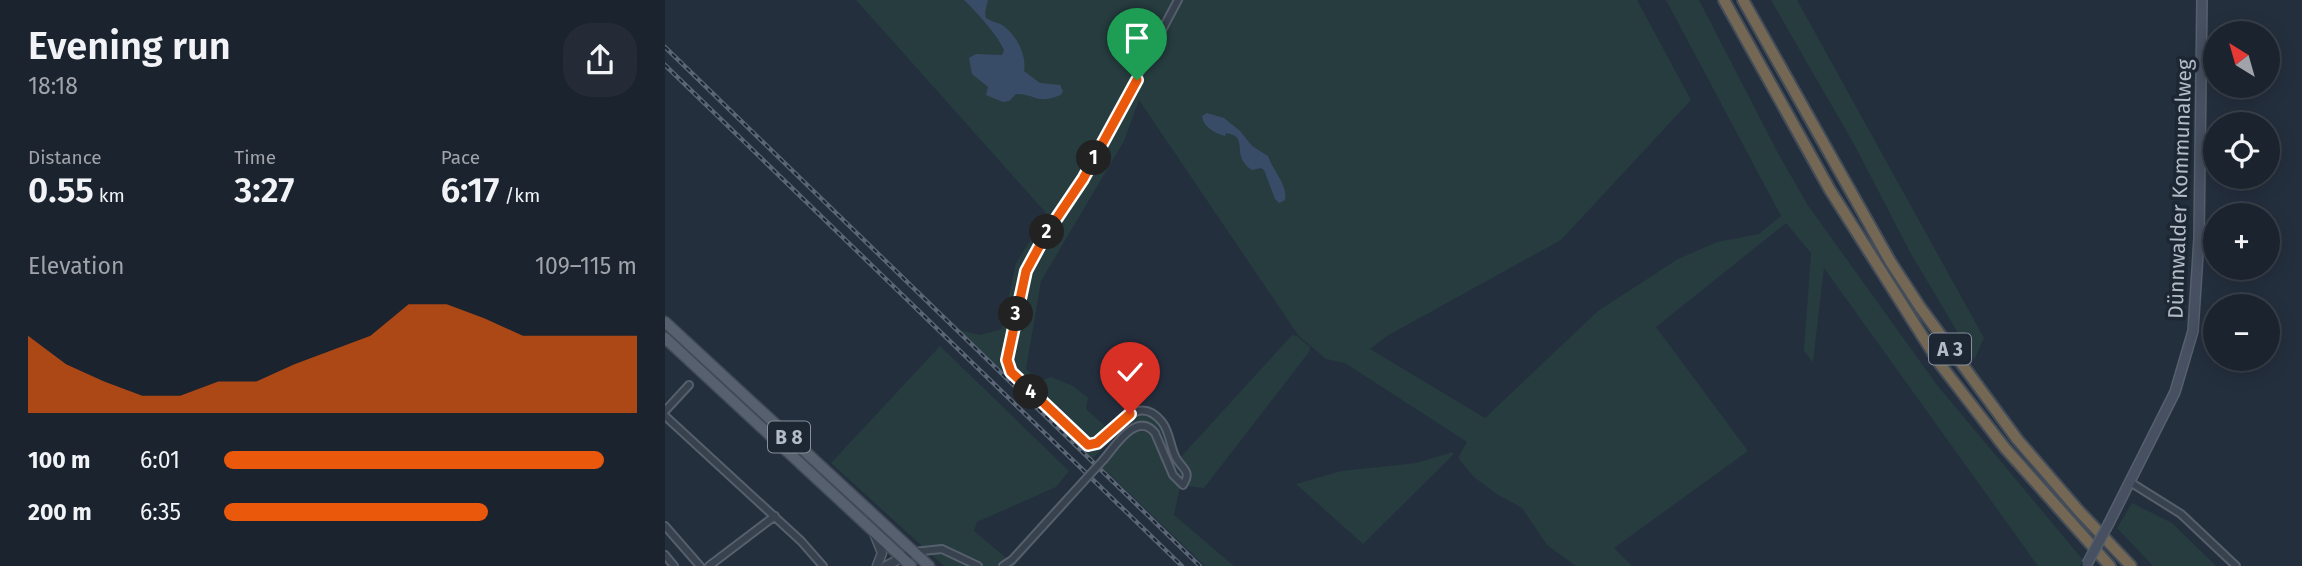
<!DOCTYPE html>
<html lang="en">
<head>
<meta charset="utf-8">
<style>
  body { margin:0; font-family:"Fira Sans",sans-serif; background:#242b36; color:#f1f3f6; height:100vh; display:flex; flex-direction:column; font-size:26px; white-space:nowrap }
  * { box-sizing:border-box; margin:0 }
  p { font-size:23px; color:#a0a4aa }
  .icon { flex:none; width:38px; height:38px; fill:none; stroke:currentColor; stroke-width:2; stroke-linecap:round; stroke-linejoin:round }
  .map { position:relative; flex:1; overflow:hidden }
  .panel { display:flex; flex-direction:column; background:#1b232e; width:665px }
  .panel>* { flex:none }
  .needle { width:46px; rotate:323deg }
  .tools { position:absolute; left:1538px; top:21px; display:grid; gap:14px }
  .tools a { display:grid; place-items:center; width:77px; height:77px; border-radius:50%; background:#1b232e; box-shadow:0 4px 18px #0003,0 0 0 2px #39404a; font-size:35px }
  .pin { position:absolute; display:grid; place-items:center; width:60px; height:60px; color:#fff; margin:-72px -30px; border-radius:50% 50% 50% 0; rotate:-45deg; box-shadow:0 0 7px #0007 }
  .pin .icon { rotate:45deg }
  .km { position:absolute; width:35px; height:35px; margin:-18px; border-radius:50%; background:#222; color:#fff; font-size:19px; line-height:35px; text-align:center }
  .round { display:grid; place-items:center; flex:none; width:74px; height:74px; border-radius:28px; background:#242b36 }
  .overview { display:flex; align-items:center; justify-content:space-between; height:119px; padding:0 28px }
  h1 { font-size:38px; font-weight:600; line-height:52px }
  .metrics { display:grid; grid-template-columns:repeat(3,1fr); gap:10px; height:119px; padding:7px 28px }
  .metrics div { display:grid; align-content:center }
  .metrics b { font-size:35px; font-weight:600 }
  .metrics small { font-size:19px; font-weight:400 }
  .metrics p { font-size:19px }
  .chart { height:196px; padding:14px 28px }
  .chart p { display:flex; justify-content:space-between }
  .chart svg { width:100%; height:126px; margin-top:7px; fill:#ea580c; opacity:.7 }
  ul { padding:0 28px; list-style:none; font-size:23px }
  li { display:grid; grid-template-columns:112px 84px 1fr; align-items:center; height:52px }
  li i { height:18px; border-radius:9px; background:#ea580c }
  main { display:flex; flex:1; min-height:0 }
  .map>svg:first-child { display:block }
</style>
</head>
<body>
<main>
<section class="panel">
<div class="overview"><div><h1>Evening run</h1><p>18:18</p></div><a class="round"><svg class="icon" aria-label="share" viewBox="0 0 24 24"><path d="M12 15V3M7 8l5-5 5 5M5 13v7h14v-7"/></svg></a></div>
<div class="metrics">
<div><p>Distance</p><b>0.55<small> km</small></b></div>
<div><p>Time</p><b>3:27</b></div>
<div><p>Pace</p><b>6:17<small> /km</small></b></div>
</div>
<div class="chart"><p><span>Elevation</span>109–115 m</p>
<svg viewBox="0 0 160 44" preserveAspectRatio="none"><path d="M0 44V17L10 27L20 33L30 38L40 38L50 33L60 33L70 27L80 22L90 17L100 6L110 6L120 11L130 17L140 17L150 17L160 17V44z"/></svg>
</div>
<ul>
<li><b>100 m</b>6:01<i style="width:92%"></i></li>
<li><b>200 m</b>6:35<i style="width:64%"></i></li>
</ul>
</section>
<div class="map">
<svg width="1637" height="566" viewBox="0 0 1637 566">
  <rect width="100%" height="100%" fill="#242f3e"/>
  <path fill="#263c3f" d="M 191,0 L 972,0 L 1026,100 L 896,240 L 722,336 L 705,349 L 820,418 L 933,311 L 1013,259 L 1052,242 L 1094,234 L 1116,216 L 1001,0 L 1034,0 L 1114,155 L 1142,204 L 1272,385 L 1418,560 L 1415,566 L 1373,566 L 1159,268 L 1148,362 L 1139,351 L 1146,253 L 1121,223 L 991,327 L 1083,451 L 949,548 L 967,566 L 911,566 L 882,545 L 857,508 L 833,495 L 809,477 L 793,458 L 802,442 L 680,363 L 661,359 L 633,335 L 474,100 L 459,141 L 376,281 L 361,369 L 375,381 L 386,377 L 408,386 L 423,398 L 421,409 L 441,427 L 459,413 C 476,414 494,414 500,433 C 503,440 503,449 506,455 C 510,462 516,467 521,472 L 515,475 L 504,458 L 495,433 L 482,422 L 463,423 L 427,459 L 294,330 L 315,335 L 337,329 L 351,263 L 382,214 Z
    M 1106,0 L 1132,0 L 1319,338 L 1309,360 L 1245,252 L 1190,146 Z
    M 627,335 L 632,336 L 645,347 L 644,352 L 539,488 L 523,486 L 522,484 L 525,471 L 515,458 Z
    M 275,346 L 404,471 L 391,487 L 312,522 L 309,531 L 351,566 L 279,566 L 166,463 Z
    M 474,427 L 483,431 L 488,436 L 507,478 L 515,487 L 509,515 L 569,566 L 540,566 L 436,466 L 462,436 Z
    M 788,452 L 788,455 L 698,544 L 631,484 L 676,471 L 751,463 Z
    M 1467,503 L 1507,523 L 1551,566 L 1488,566 L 1452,528 Z"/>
  <path fill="#394c67" d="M 299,0 L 323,0 L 320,13 L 321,18 C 327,22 332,22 337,25 C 351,34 362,55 359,71 L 375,83 L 395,85 L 398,91 L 396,95 C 370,105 372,94 351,94 L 344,101 L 338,102 L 321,95 L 323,87 L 307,74 L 304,58 L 311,54 L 337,55 L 339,50 C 334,37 310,10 299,0 Z
    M 542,113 L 559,118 L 575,131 L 587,146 L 603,156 C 608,171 623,185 620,200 L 614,203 L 610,199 L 599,170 L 596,168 L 587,170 C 564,155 586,137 561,133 L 560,136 C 550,133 538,127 537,116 Z"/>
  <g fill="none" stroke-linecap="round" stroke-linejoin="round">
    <g stroke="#565f6c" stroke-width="10">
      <path id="minor" d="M 0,411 L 24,385
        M 0,416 L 136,541 L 158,566
        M 439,459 C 451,445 472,411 490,433 L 508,475 L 518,485 C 527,471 518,470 511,458 C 505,447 505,432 497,422 C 468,387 447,443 423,445 L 346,372 L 342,360 L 359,278 L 371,250 L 418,179 L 513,0
        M 1465,482 L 1516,514 L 1571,566
        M 0,526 L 35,566
        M 248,552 L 277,549 L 313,566
        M 0,555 L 9,566
        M 44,566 L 110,516
        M 338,566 L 347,560 L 418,482"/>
    </g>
    <g stroke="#565f6c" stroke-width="11">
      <path id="tertiary" d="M 209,533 L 217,553 L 212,566
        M 221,566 L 248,552"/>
    </g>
    <g stroke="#565f6c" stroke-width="12">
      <path id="secondary" d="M 1444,523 L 1510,392 L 1528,331 L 1534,239 L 1537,0"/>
    </g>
    <g stroke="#414a57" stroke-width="13">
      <path id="primary" d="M 0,322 L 264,566
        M 0,338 L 246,566"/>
    </g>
    <g stroke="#434c59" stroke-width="14">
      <path id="motorway" d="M 1059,0 L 1165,190 L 1275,364 L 1340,448 L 1445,566
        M 1078,0 L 1225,261 L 1255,307 L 1352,439 L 1414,511 L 1466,566"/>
    </g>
    <use href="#minor" stroke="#38414e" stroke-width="6"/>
    <use href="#tertiary" stroke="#38414e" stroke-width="8"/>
    <use href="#secondary" stroke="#465061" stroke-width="9"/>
    <use href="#primary" stroke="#56606e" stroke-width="10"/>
    <use href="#motorway" stroke="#746855" stroke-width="10"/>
    <g stroke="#5a6575" stroke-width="4.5">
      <path id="rail" d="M 0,47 L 535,566
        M 0,65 L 517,566"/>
    </g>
    <use href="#rail" stroke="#1d2633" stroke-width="2" stroke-dasharray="5" stroke-linecap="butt"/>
    <g stroke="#565f6c" stroke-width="10" stroke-linecap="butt">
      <path id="minor-bridge" d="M 418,482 L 439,459"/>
    </g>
    <g stroke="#565f6c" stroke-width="12" stroke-linecap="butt">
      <path id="secondary-bridge" d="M 1422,564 L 1444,523"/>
    </g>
    <use href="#minor-bridge" stroke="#38414e" stroke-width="6"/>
    <use href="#secondary-bridge" stroke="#465061" stroke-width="9"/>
  </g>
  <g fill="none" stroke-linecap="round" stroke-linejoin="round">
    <g stroke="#fff" stroke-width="14">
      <path id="route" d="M 465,414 L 432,443 L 423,445 L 346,372 L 342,360 L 361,271 L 381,234 L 418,179 L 472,80"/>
    </g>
    <use href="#route" stroke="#ea580c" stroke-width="9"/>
  </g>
  <g text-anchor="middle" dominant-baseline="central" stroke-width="7" stroke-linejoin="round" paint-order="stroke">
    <g fill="#1d2633" stroke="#878f9c" stroke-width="2">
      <rect x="1264" y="333.5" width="42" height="31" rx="5"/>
      <rect x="103" y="421.5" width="42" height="31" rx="5"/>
    </g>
    <g font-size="19" font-weight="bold" fill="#b4bcc9">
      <text x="1285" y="349">A 3</text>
      <text x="124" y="437">B 8</text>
    </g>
    <g font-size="21" fill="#b4bcc9" stroke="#1d2633">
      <text transform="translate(1515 189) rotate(-88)">Dünnwalder Kommunalweg</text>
    </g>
  </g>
</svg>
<div class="tools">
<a><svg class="needle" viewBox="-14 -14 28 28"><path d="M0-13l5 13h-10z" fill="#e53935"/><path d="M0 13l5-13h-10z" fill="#a0a4aa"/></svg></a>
<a><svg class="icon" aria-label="locate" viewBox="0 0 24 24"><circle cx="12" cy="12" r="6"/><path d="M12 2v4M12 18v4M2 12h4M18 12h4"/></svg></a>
<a>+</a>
<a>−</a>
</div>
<div class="pin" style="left:472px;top:80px;background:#1e9e55"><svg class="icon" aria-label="arrive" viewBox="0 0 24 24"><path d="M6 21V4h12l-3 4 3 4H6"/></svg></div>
<div class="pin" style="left:465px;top:414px;background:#d93025"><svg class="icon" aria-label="check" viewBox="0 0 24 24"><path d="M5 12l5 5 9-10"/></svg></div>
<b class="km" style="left:429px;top:158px">1</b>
<b class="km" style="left:382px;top:232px">2</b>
<b class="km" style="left:351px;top:314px">3</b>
<b class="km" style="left:366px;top:392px">4</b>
</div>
</main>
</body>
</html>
